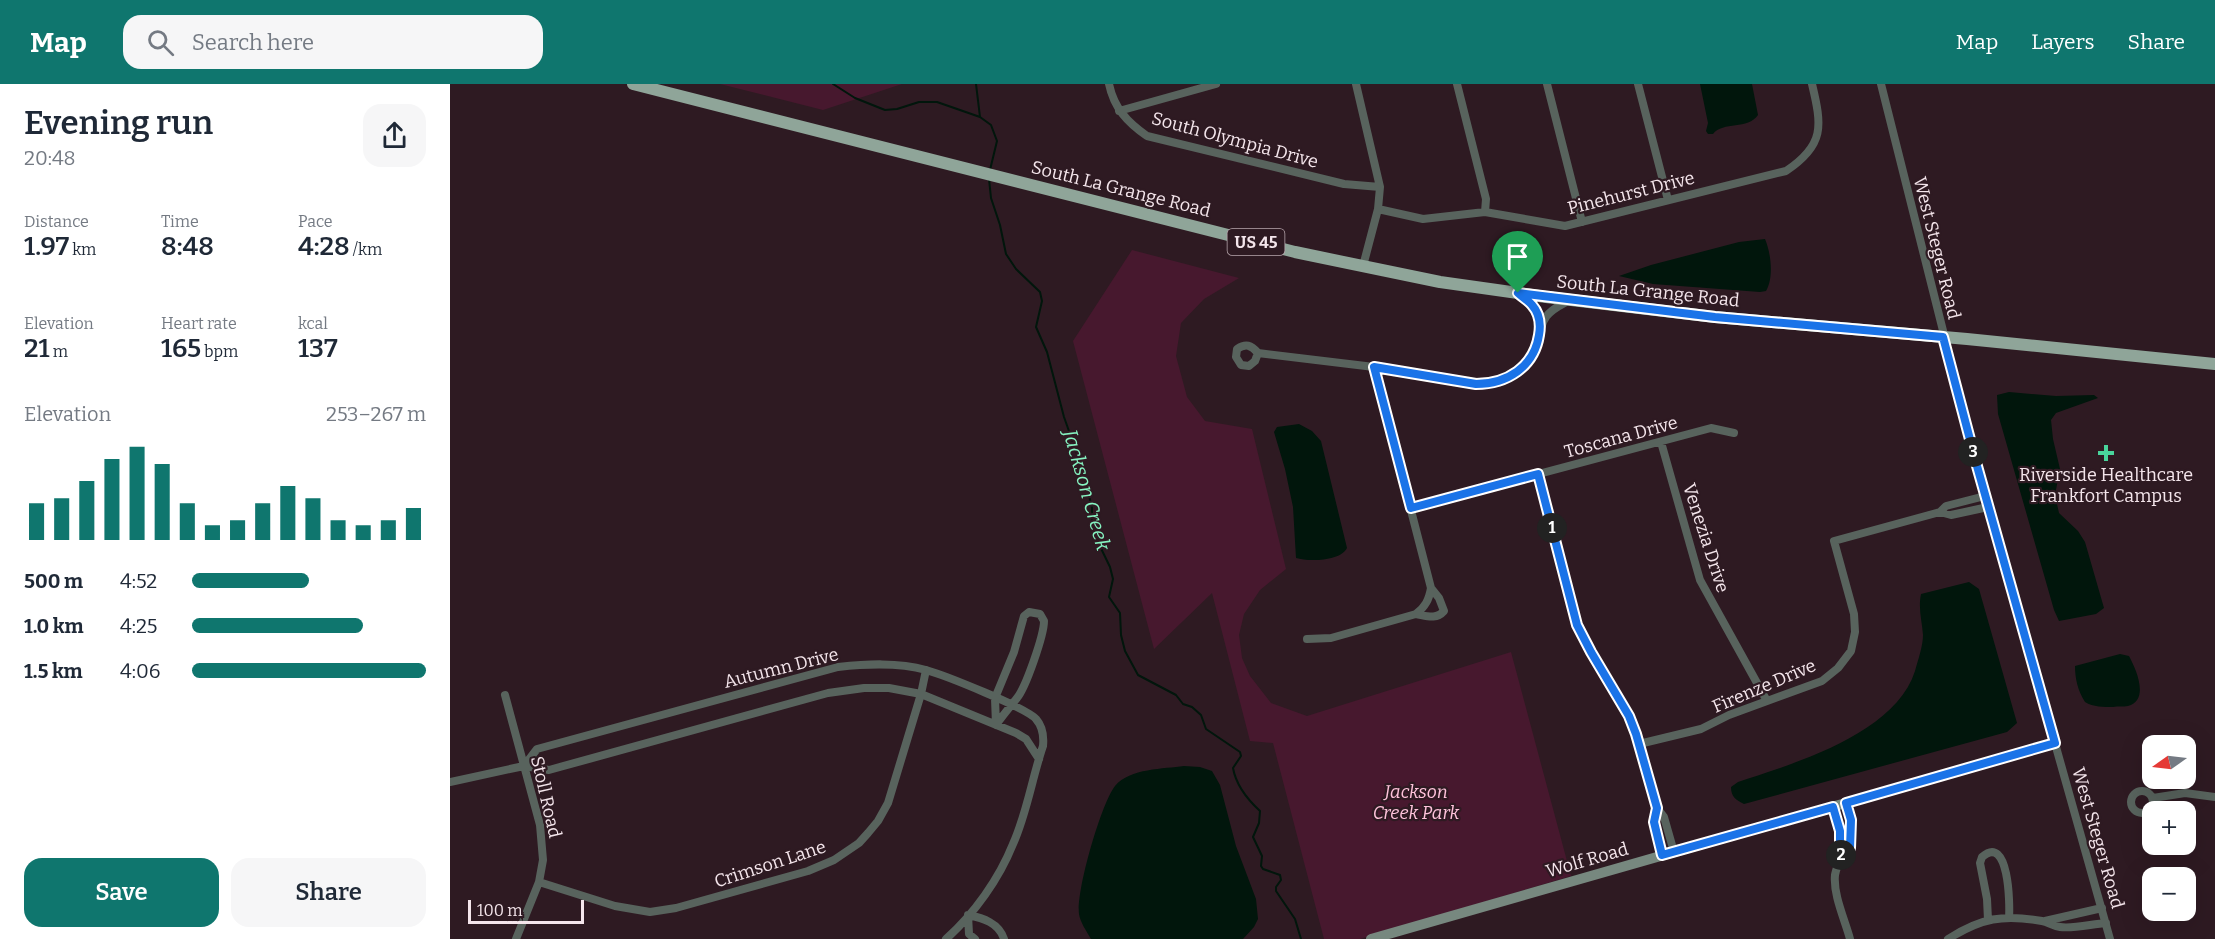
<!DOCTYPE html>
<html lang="en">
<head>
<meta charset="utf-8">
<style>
  body { margin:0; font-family:Bitter,serif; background:#f6f6f7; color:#1f2937; height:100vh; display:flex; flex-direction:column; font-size:22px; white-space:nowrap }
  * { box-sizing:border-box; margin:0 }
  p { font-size:20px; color:#747a83 }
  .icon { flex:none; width:33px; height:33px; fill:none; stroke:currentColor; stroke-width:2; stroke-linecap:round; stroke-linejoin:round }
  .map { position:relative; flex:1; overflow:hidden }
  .sheet { display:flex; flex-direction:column; background:#fff; width:450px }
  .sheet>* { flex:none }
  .needle { width:39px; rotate:256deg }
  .buttons { position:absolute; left:1692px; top:651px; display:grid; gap:12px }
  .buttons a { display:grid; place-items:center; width:54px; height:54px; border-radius:12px; background:#fff; box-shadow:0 6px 24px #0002; font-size:30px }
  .scale { position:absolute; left:18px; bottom:15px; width:116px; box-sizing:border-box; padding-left:6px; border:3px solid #f4e5eb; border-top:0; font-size:16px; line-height:21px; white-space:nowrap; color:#f4e5eb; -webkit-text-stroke:4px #2e1a22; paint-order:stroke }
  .pin { position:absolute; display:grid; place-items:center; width:51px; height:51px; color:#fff; margin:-62px -26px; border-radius:50% 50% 50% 0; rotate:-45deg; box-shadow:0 0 6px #0007 }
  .pin .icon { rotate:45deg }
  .km { position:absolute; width:30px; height:30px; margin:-15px; border-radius:50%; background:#222; color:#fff; font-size:16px; line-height:30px; text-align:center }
  .round { display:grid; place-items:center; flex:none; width:63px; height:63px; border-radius:18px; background:#f6f6f7 }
  .head { display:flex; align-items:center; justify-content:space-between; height:102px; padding:0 24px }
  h1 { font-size:33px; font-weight:600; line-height:45px }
  .metrics { display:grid; grid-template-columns:repeat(3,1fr); gap:9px; height:102px; padding:6px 24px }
  .metrics div { display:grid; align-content:center }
  .metrics b { font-size:26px; font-weight:600 }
  .metrics small { font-size:16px; font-weight:400 }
  .metrics p { font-size:16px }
  .chart { height:168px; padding:12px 24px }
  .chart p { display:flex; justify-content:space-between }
  .chart svg { width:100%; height:108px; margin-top:6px; stroke:#0f766e; stroke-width:6 }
  .cta { display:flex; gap:12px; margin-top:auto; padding:12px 24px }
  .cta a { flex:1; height:69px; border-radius:18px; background:#0f766e; color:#fff; font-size:24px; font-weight:600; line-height:69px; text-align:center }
  .cta a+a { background:#f6f6f7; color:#1f2937 }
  ul { padding:0 24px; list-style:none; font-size:20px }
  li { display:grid; grid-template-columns:96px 72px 1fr; align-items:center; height:45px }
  li i { height:15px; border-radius:8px; background:#0f766e }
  header { display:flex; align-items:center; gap:36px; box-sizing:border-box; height:84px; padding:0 30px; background:#0f766e; color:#fff }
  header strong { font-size:28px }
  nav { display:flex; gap:33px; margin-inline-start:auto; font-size:21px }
  .search { width:420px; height:54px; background:#f6f6f7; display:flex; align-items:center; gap:15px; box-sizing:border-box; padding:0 21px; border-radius:18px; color:#747a83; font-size:22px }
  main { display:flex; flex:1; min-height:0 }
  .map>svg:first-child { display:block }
</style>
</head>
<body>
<header>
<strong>Map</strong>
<div class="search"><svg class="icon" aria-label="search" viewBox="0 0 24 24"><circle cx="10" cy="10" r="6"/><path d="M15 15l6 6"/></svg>Search here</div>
<nav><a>Map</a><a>Layers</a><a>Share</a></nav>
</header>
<main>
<section class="sheet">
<div class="head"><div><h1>Evening run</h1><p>20:48</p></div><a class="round"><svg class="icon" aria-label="share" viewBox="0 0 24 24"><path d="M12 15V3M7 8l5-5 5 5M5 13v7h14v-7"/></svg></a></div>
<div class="metrics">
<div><p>Distance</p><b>1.97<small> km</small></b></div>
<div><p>Time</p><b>8:48</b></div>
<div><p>Pace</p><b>4:28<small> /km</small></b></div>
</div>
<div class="metrics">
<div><p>Elevation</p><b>21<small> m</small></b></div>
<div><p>Heart rate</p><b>165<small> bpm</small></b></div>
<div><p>kcal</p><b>137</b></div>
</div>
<div class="chart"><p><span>Elevation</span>253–267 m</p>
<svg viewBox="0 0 160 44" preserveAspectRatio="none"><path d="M5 44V29M15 44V27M25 44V20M35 44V11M45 44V6M55 44V13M65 44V29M75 44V38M85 44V36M95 44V29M105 44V22M115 44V27M125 44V36M135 44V38M145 44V36M155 44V31"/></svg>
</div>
<ul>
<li><b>500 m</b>4:52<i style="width:50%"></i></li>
<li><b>1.0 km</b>4:25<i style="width:73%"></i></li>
<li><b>1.5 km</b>4:06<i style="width:100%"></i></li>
</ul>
<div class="cta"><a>Save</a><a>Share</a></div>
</section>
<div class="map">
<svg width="1765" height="855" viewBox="0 0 1765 855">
  <rect width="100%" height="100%" fill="#2e1a22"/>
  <path fill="#47182e" d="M 270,0 L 452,0 L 373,26 Z
    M 682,166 L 789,194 L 754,215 L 731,239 L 726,272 L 737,313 L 755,337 L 802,345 L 836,485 L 810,506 L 794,530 L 789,551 L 792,574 L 800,592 L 821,619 L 857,632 L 1061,568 L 1121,792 L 910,855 L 874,855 L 823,659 L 800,657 L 762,509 L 704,565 L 623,257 Z"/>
  <path fill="#01160c" d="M 1250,0 L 1302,0 L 1308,31 C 1298,46 1273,37 1263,50 L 1258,50 L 1256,47 L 1258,39 Z
    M 1315,155 C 1321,169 1324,194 1316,207 L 1310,208 L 1203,200 L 1169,192 L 1201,181 L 1289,158 Z
    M 1559,308 L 1606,312 L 1644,311 L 1648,314 L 1606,329 L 1601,336 L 1603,355 L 1610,385 L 1605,411 L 1609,429 L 1628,447 L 1635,458 L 1654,524 L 1646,530 L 1609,537 L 1604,526 L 1548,330 L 1547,311 Z
    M 849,340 L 862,347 L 871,357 L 897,464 C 891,477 859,478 846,474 L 843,423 L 835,385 L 824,348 L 827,343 Z
    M 1519,498 L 1529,505 L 1567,639 L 1557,648 L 1294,720 C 1286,716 1281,713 1281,703 L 1288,698 C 1345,679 1445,650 1465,587 C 1468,576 1473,562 1473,551 C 1472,537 1468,525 1471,510 Z
    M 1670,570 L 1679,572 C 1686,585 1700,616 1678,622 C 1673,623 1668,622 1663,623 C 1654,623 1643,623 1635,618 C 1628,607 1625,595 1625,582 Z
    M 734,682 L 750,683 L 762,687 L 770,701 L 786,762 L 806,815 L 808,835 L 804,843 L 793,855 L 641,855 C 637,848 630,838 629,830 C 626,807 651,720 665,702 C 680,684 714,685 734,682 Z"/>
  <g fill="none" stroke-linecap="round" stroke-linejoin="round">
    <path stroke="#01160c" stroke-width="2" d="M 383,0 L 405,14 L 435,26 L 447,25 L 469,18 L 487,18 L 530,33 L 541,41 L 547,57 L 540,86
      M 526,0 L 530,33
      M 539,95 L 541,114 L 550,141 L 556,170 L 566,185 L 590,208 L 592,217 L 586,243 L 597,268 L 614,333 L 633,387 L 642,424 L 642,439 L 646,454 L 660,483 L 663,495 L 659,513 L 670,529 L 671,551 L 675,567 L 688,591 L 726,611 L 733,620 L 742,623 L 751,631 L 756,645 L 790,668 L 791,672 L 783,684 C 786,701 798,716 810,727 L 809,739 L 803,753 L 812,772 L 811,782 L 813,785 L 830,791 L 831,796 L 826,803 L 826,807 L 845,835 L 851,855"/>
    <path stroke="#58635d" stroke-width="8" d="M 659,0 C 664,24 677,38 697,52 L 894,100 L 930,103
      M 906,0 L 930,103 L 928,125 L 913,182
      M 1007,0 L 1036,115 L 1035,128
      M 1097,0 L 1132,138
      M 1188,0 L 1218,116
      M 1431,0 L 1527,382 L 1660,855
      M 669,27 L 766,0
      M 928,125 L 973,135 L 1035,128 L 1115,142 L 1336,87 C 1375,61 1372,42 1362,0
      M 1070,211 L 1082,221 L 1091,241
      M 808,269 L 805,277 L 799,282 L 791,281 L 786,273 L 787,265 C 796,259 801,261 808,269 L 924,283 L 1026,300 C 1052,300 1080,287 1088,260 C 1090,250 1090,241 1096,233 C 1101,225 1111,221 1118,217
      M 1211,358 L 1250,496 L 1317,617
      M 1088,390 L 1127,541 L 1141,568 L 1179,632 L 1186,650 L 1207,724 L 1214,733 L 1224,768
      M 961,424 L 1261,344 L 1284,349
      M 1490,428 L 1501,431 L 1538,423
      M 579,528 L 590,530 L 594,537 C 594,551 576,603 567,614 C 560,623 553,631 546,641 L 545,614 L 564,568 L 574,532 Z
      M 966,530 C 977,532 986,536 994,527 L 989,514 L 981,504
      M 857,555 L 881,554 L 966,530 C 975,523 979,516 981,504 L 924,283
      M 55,611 L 90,741 L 93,776 L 89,798 L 66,855
      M 1189,660 L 1251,645 L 1279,631 L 1372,597 L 1388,584 L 1401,567 L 1405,548 L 1404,530 L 1384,457 L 1490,428 L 1496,422 L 1535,412
      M 74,682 L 87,665 L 388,583 C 416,580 448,578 476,586 C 494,591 577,624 586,635 C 593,643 594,652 593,662 C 582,694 577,729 563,760 C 549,795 524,830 496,855
      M 0,698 L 74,682 L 99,686 L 378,609 L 414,604 L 439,604 L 471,610 L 566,649 L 576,655 L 589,675
      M1681 718a11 11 0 1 1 22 0a11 11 0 1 1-22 0Z
      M 1703,714 L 1735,709 L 1765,713
      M 1383,723 C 1388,739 1393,755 1390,773 C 1389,779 1386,785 1385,791 C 1383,811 1395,836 1400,855
      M 1207,724 L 1205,738 L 1212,771
      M 1390,772 L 1400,764 L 1401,736 L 1396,719
      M 89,798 L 165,822 L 200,828 L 226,824 L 358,787 L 384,776 L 409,759 L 418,749 L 428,737 L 438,719 L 471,610 L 476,586
      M 1538,836 L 1537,815 L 1530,779 L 1532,773 C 1559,749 1560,820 1559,834
      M 1595,837 L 1652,824
      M 525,855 L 519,850 L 518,831 C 533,834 549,839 554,855
      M 1498,855 C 1531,834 1553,830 1592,837 C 1598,838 1603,842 1610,843 C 1623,845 1642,840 1656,839"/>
    <path stroke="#77887f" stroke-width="10" d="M 921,855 L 1605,659"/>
    <path stroke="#8fa599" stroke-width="12" d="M 183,0 L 845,168 L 990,198 L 1096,213 L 1265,233 L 1517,255 L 1765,280"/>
  </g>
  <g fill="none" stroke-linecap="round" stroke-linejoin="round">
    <g stroke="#fff" stroke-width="12">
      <path id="route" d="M 1068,209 L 1265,233 L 1493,253 L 1527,382 L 1605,659 L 1396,719 L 1401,736 L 1400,764 L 1390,772 L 1390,747 L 1383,723 L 1212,771 L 1204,738 L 1207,724 L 1186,650 L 1179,632 L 1141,568 L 1127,541 L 1088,390 L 961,424 L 924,283 L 1026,300 C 1057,300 1084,283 1089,251 C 1091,240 1090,230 1082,221 C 1078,216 1072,213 1068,209 Z"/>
    </g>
    <use href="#route" stroke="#1a73e8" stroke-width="8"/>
  </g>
  <path fill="#49d49c" stroke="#2e1a22" stroke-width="2" d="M1653 360h6v6h6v6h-6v6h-6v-6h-6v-6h6z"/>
  <g text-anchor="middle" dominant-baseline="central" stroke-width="4.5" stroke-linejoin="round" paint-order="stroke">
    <rect fill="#2e1a22" stroke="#b9a8af" stroke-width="1.5" x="777.5" y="145" width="57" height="26" rx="4.5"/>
    <g font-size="16" font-weight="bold" fill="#f4e5eb">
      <text x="806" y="158">US 45</text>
    </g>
    <g font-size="18" fill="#f4e5eb" stroke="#2e1a22">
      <text transform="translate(785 56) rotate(15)">South Olympia Drive</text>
      <text transform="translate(671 105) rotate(14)">South La Grange Road</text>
      <text transform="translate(1181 109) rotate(-14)">Pinehurst Drive</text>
      <text transform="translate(1487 164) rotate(76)">West Steger Road</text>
      <text transform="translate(1198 207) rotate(6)">South La Grange Road</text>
      <text transform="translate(1171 353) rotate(-15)">Toscana Drive</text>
      <text transform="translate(1256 454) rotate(72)">Venezia Drive</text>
      <text transform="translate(331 584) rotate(-14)">Autumn Drive</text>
      <text transform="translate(1314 602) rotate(-23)">Firenze Drive</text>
      <text transform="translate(96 713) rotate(77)">Stoll Road</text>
      <text transform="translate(1648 754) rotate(74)">West Steger Road</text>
      <text transform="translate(1137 776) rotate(-16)">Wolf Road</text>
      <text transform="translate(320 780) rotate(-18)">Crimson Lane</text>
    </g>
    <g font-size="18" fill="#f4e5eb" stroke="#2e1a22">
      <text x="1656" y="391">Riverside Healthcare<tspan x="1656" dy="21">Frankfort Campus</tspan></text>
    </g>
    <g font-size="18" font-style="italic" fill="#ffc3db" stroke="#2e1a22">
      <text x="966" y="708">Jackson<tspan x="966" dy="21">Creek Park</tspan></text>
    </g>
    <g font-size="20" font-style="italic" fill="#86f3c1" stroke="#2e1a22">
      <text transform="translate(637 406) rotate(74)">Jackson Creek</text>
    </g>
  </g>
</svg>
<div class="buttons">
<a><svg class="needle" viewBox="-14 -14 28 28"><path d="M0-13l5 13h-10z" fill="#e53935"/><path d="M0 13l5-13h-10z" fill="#747a83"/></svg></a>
<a>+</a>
<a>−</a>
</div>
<div class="scale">100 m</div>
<div class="pin" style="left:1068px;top:209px;background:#1e9e55"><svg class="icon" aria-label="arrive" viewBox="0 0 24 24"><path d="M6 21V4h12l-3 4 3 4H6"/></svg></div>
<b class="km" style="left:1102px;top:444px">1</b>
<b class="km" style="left:1391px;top:771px">2</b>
<b class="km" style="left:1523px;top:368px">3</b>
</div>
</main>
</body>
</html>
